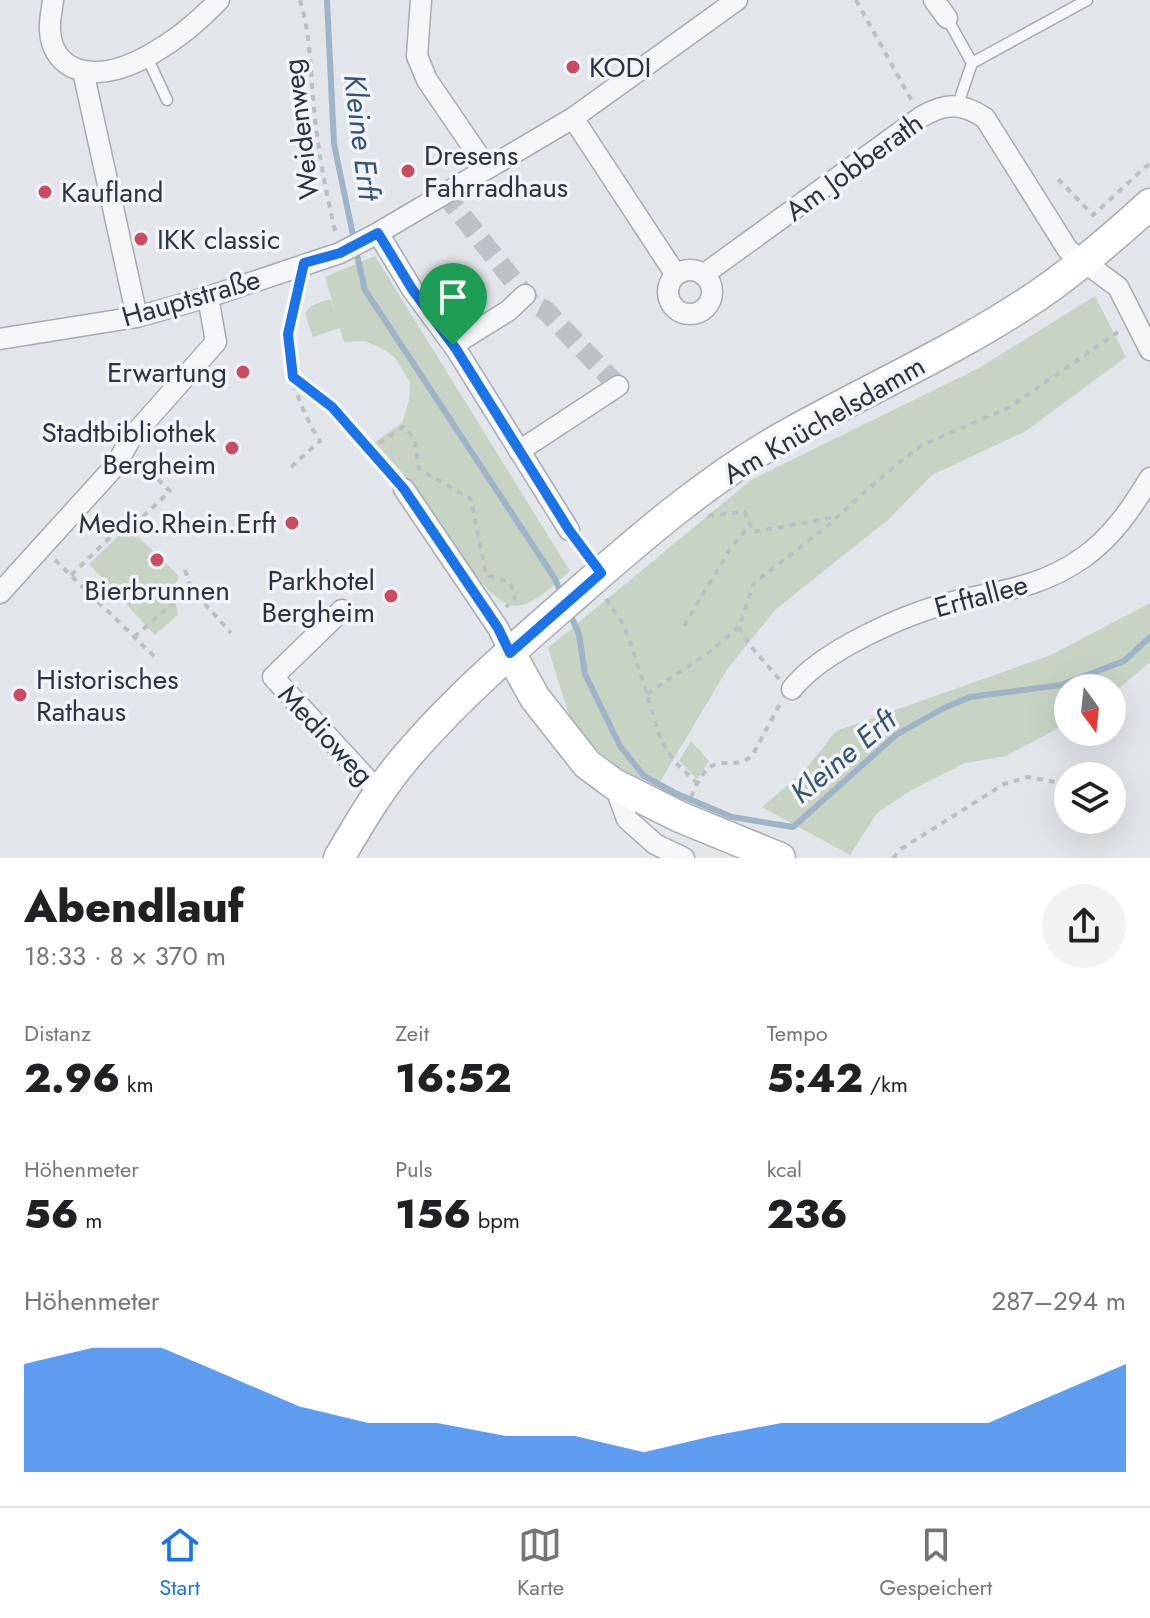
<!DOCTYPE html>
<html lang="de">
<head>
<meta charset="utf-8">
<style>
  body { margin:0; font-family:Jost,sans-serif; background:#f2f2f2; color:#202124; height:100vh; display:flex; flex-direction:column; font-size:30px; white-space:nowrap }
  * { box-sizing:border-box; margin:0 }
  p { font-size:26px; color:#757577 }
  .icon { flex:none; width:44px; height:44px; fill:none; stroke:currentColor; stroke-width:2; stroke-linecap:round; stroke-linejoin:round }
  .map { position:relative; height:858px; overflow:hidden }
  .sheet { display:flex; flex-direction:column; background:#fff; flex:1 }
  .sheet>* { flex:none }
  .needle { width:52px; rotate:165deg }
  .buttons { position:absolute; left:1054px; top:674px; display:grid; gap:16px }
  .buttons a { display:grid; place-items:center; width:72px; height:72px; border-radius:50%; background:#fff; box-shadow:0 8px 32px #0002; font-size:40px }
  .pin { position:absolute; display:grid; place-items:center; width:68px; height:68px; color:#fff; margin:-82px -34px; border-radius:50% 50% 50% 0; rotate:-45deg; box-shadow:0 0 8px #0007 }
  .pin .icon { rotate:45deg }
  .round { display:grid; place-items:center; flex:none; width:84px; height:84px; border-radius:42px; background:#f2f2f2 }
  .headline { display:flex; align-items:center; justify-content:space-between; height:136px; padding:0 24px }
  h1 { font-size:44px; font-weight:800; line-height:60px }
  .metrics { display:grid; grid-template-columns:repeat(3,1fr); gap:12px; height:136px; padding:8px 24px }
  .metrics div { display:grid; align-content:center }
  .metrics b { font-size:40px; font-weight:800 }
  .metrics small { font-size:22px; font-weight:400 }
  .metrics p { font-size:22px }
  .chart { height:224px; padding:16px 24px }
  .chart p { display:flex; justify-content:space-between }
  .chart svg { width:100%; height:144px; margin-top:8px; fill:#1a73e8; opacity:.7 }
  .tabs { display:flex; justify-content:space-around; align-items:center; height:112px; border-top:2px solid #e0e0e0; background:#fff; font-size:22px; color:#757577 }
  .tabs a { display:grid; justify-items:center; gap:4px }
  .tabs .current { color:#1a73e8 }
  .map>svg:first-child { display:block }
</style>
</head>
<body>
<div class="map">
<svg width="1150" height="858" viewBox="0 0 1150 858">
  <rect width="100%" height="100%" fill="#e2e5ea"/>
  <path fill="#c8d4c3" d="M 375,256 L 570,571 C 554,584 529,613 507,604 C 481,594 430,510 411,484 C 400,470 387,456 375,442 L 402,423 L 409,400 L 410,382 L 395,358 L 385,350 L 365,341 L 344,342 L 340,328 L 313,337 C 303,310 301,308 330,299 L 335,311 L 325,277 Z
    M 1095,296 L 1126,357 L 1026,431 L 932,475 L 889,519 L 776,609 L 728,668 L 658,785 L 624,772 L 574,731 L 548,648 L 751,480 L 979,368 Z
    M 128,527 L 179,576 L 173,590 L 178,615 L 155,635 L 89,564 Z
    M 1150,603 L 1150,662 L 1112,694 L 1112,688 L 1068,688 L 1068,723 L 1006,756 L 965,763 L 910,791 L 877,813 L 850,855 L 762,807 L 806,769 L 836,731 L 1051,655 Z
    M 691,741 L 709,761 L 697,779 L 679,761 Z"/>
  <g fill="none" stroke-linecap="round" stroke-linejoin="round">
    <path stroke="#9eb4c9" stroke-width="6" d="M 327,0 L 334,144 L 354,240
      M 356,251 L 365,290 L 555,579 L 562,596
      M 570,614 L 579,634 L 585,674 L 620,746 L 644,776 L 675,793 L 732,817 L 793,827 L 896,735 L 944,708 L 970,697 L 1061,685 L 1124,661 L 1150,637"/>
    <path stroke="#bdc2c8" stroke-width="20" stroke-dasharray="20 10" stroke-linecap="butt" d="M 444,193 L 531,303 L 545,310 L 618,386"/>
    <g stroke="#a7acb4" stroke-width="13">
      <path id="lane" d="M 947,18 L 972,63 L 957,107
        M 147,57 L 167,100
        M 972,63 L 1087,0"/>
    </g>
    <g stroke="#a7acb4" stroke-width="23">
      <path id="street" d="M 53,0 C 52,10 49,21 50,31 C 51,46 58,60 72,67 C 119,89 189,32 219,0
        M 421,0 L 417,56 L 427,80 L 487,168
        M 934,0 L 947,18
        M 83,71 L 137,317
        M 573,118 L 676,275
        M 378,233 L 412,289 L 456,349 L 569,530
        M668 292a22 22 0 1 1 44 0a22 22 0 1 1-44 0Z
        M 703,275 L 921,117 C 945,103 961,102 985,118 L 1068,250 L 1118,287 L 1150,350
        M 0,339 L 137,317 L 208,297 L 340,253 L 378,233 L 573,118 L 737,0
        M 453,345 L 508,311 L 525,295
        M 519,451 L 618,386
        M 404,489 L 498,628 L 510,653
        M 0,593 L 116,465 L 131,438 L 216,342 L 208,297
        M 342,610 L 273,677 L 380,793
        M 792,689 C 822,650 909,612 957,601 C 1004,590 1042,587 1084,557 C 1112,537 1132,508 1150,478
        M 614,784 L 627,819 L 655,844 L 684,858"/>
    </g>
    <g stroke="#a7acb4" stroke-width="33">
      <path id="secondary" d="M 510,653 L 535,698 L 587,764 L 614,784 L 680,817 L 780,858
        M 339,858 C 361,820 384,781 414,748 C 465,690 524,640 581,590 C 645,534 710,478 783,437 C 868,389 957,350 1037,296 C 1078,268 1114,237 1150,204"/>
    </g>
    <path stroke="#bcc0c5" stroke-width="4" stroke-dasharray="6 6" stroke-linecap="butt" d="M 300,0 C 312,39 310,77 315,118 C 319,157 327,196 336,235
      M 856,0 L 913,103
      M 1058,179 L 1093,215 L 1150,163
      M 294,378 L 332,407 L 392,476
      M 369,450 L 403,427 L 414,438 L 419,469 L 471,499 L 486,575 L 510,582 L 515,598 L 506,607
      M 291,467 L 320,441 C 300,410 286,371 288,334 C 289,318 296,300 300,285
      M 708,516 L 745,512 L 753,532 L 836,517
      M 55,560 L 155,657
      M 185,570 L 191,588
      M 71,575 L 124,524 L 134,525 L 170,491 L 149,471 L 134,468
      M 606,599 L 624,626 L 632,647 L 661,740 L 674,761 L 698,784
      M 684,626 L 730,549 L 749,526
      M 739,627 L 748,643 L 779,679
      M 134,637 L 191,588 L 231,633
      M 647,694 L 705,655 L 739,627 L 754,583 L 825,528 L 885,474 L 920,446 L 1010,407 L 1118,332
      M 691,797 C 695,788 703,768 714,765 C 729,760 735,768 752,756 L 781,702
      M 893,858 L 901,849 L 1004,784 L 1028,777 L 1066,784"/>
    <use href="#lane" stroke="#f5f6f8" stroke-width="10"/>
    <use href="#street" stroke="#f5f6f8" stroke-width="20"/>
    <use href="#secondary" stroke="#fff" stroke-width="30"/>
  </g>
  <g fill="none" stroke-linecap="round" stroke-linejoin="round">
    <g stroke="#fff" stroke-width="16">
      <path id="route" d="M 378,233 L 412,289 L 456,349 L 569,530 L 601,573 L 510,653 L 498,628 L 404,489 L 332,407 L 293,377 L 288,334 L 304,263 L 340,253 Z"/>
    </g>
    <use href="#route" stroke="#1a73e8" stroke-width="10"/>
  </g>
  <g fill="#cc4a62" stroke="#f2f4f7" stroke-width="3">
    <circle cx="573" cy="67" r="8"/>
    <circle cx="408" cy="171" r="8"/>
    <circle cx="45" cy="192" r="8"/>
    <circle cx="141" cy="239" r="8"/>
    <circle cx="243" cy="372" r="8"/>
    <circle cx="232" cy="448" r="8"/>
    <circle cx="292" cy="523" r="8"/>
    <circle cx="157" cy="560" r="8"/>
    <circle cx="391" cy="596" r="8"/>
    <circle cx="20" cy="695" r="8"/>
  </g>
  <g text-anchor="middle" dominant-baseline="central" stroke-width="7" stroke-linejoin="round" paint-order="stroke">
    <g font-size="28" fill="#2a3442" stroke="#f2f4f7" text-anchor="start">
      <text x="589" y="67">KODI</text>
      <text x="424" y="155">Dresens<tspan x="424" dy="32">Fahrradhaus</tspan></text>
      <text x="61" y="192">Kaufland</text>
      <text x="157" y="239">IKK classic</text>
      <text x="227" y="372" text-anchor="end">Erwartung</text>
      <text x="216" y="432" text-anchor="end">Stadtbibliothek<tspan x="216" dy="32">Bergheim</tspan></text>
      <text x="276" y="523" text-anchor="end">Medio.Rhein.Erft</text>
      <text x="375" y="580" text-anchor="end">Parkhotel<tspan x="375" dy="32">Bergheim</tspan></text>
      <text x="157" y="590" text-anchor="middle">Bierbrunnen</text>
      <text x="36" y="679">Historisches<tspan x="36" dy="32">Rathaus</tspan></text>
    </g>
    <g font-size="28" fill="#2a3442" stroke="#f2f4f7">
      <text transform="translate(301 129) rotate(-97)">Weidenweg</text>
      <text transform="translate(854 167) rotate(-36)">Am Jobberath</text>
      <text transform="translate(191 298) rotate(-16)">Hauptstraße</text>
      <text transform="translate(824 420) rotate(-30)">Am Knüchelsdamm</text>
      <text transform="translate(981 596) rotate(-15)">Erftallee</text>
      <text transform="translate(326 735) rotate(47)">Medioweg</text>
    </g>
    <g font-size="30" font-style="italic" fill="#355475" stroke="#f2f4f7">
      <text transform="translate(362 137) rotate(83)">Kleine Erft</text>
      <text transform="translate(843 756) rotate(-40)">Kleine Erft</text>
    </g>
  </g>
</svg>
<div class="buttons">
<a><svg class="needle" viewBox="-14 -14 28 28"><path d="M0-13l5 13h-10z" fill="#e53935"/><path d="M0 13l5-13h-10z" fill="#757577"/></svg></a>
<a><svg class="icon" aria-label="layers" viewBox="0 0 24 24"><path d="M12 4l9 5-9 5-9-5zM3 14l9 5 9-5"/></svg></a>
</div>
<div class="pin" style="left:453px;top:345px;background:#1e9e55"><svg class="icon" aria-label="arrive" viewBox="0 0 24 24"><path d="M6 21V4h12l-3 4 3 4H6"/></svg></div>
</div>
<section class="sheet">
<div class="headline"><div><h1>Abendlauf</h1><p>18:33 · 8 × 370 m</p></div><a class="round"><svg class="icon" aria-label="share" viewBox="0 0 24 24"><path d="M12 15V3M7 8l5-5 5 5M5 13v7h14v-7"/></svg></a></div>
<div class="metrics">
<div><p>Distanz</p><b>2.96<small> km</small></b></div>
<div><p>Zeit</p><b>16:52</b></div>
<div><p>Tempo</p><b>5:42<small> /km</small></b></div>
</div>
<div class="metrics">
<div><p>Höhenmeter</p><b>56<small> m</small></b></div>
<div><p>Puls</p><b>156<small> bpm</small></b></div>
<div><p>kcal</p><b>236</b></div>
</div>
<div class="chart"><p><span>Höhenmeter</span>287–294 m</p>
<svg viewBox="0 0 160 44" preserveAspectRatio="none"><path d="M0 44V11L10 6L20 6L30 15L40 24L50 29L60 29L70 33L80 33L90 38L100 33L110 29L120 29L130 29L140 29L150 20L160 11V44z"/></svg>
</div>
</section>
<nav class="tabs">
<a class="current"><svg class="icon" aria-label="home" viewBox="0 0 24 24"><path d="M3 11l9-7 9 7M6 9v11h12V9"/></svg>Start</a>
<a><svg class="icon" aria-label="map" viewBox="0 0 24 24"><path d="M3 6l6-2 6 2 6-2v14l-6 2-6-2-6 2zM9 4v14M15 6v14"/></svg>Karte</a>
<a><svg class="icon" aria-label="saved" viewBox="0 0 24 24"><path d="M7 4h10v16l-5-4-5 4z"/></svg>Gespeichert</a>
</nav>
</body>
</html>
